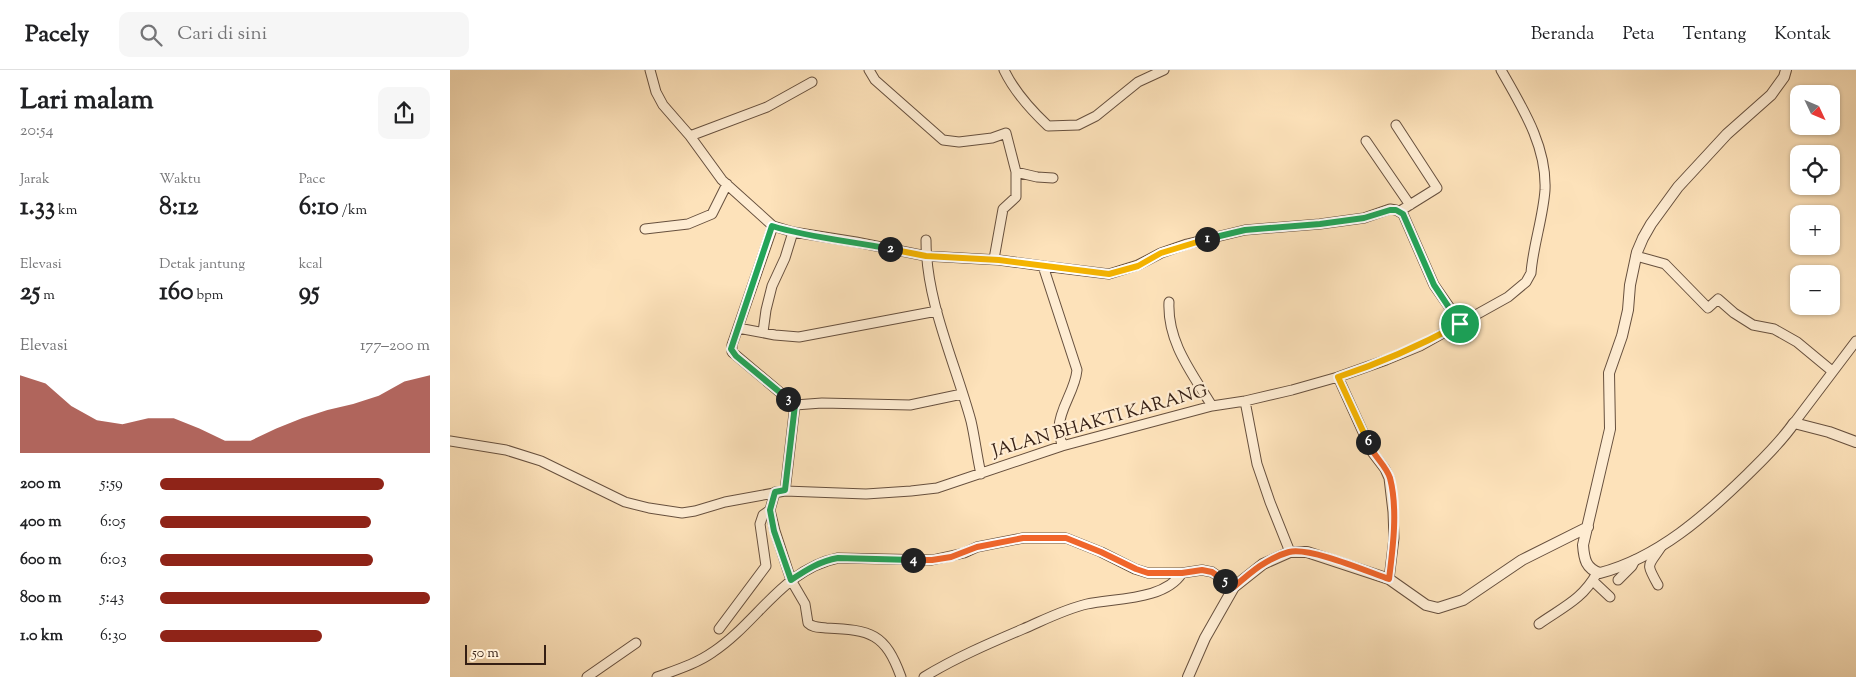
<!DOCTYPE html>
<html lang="id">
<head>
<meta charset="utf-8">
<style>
  body { margin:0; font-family:"Sorts Mill Goudy",serif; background:#f6f6f6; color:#202124; height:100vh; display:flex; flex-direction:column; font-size:19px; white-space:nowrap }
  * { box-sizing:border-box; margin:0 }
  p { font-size:16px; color:#757577 }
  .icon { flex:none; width:28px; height:28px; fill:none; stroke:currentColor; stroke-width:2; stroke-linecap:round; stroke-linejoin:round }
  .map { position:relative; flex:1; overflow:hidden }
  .panel { display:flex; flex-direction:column; background:#fff; width:450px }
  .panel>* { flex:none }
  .needle { width:32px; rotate:134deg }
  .fabs { position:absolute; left:1340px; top:15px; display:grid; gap:10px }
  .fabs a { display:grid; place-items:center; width:50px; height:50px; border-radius:10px; background:#fff; box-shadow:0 1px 4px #0004; font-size:25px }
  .scale { position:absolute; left:15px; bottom:12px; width:81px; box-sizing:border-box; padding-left:5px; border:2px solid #351f14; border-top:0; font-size:14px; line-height:18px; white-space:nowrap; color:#351f14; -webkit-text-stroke:4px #feecd2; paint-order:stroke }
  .pin { position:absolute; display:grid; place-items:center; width:42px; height:42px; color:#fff; margin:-21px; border:2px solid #fff; border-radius:50%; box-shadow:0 1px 5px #0007 }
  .km { position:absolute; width:25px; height:25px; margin:-12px; border-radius:50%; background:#222; color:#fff; font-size:14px; line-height:25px; text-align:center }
  .round { display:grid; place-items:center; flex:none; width:52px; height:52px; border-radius:10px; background:#f6f6f6 }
  .headline { display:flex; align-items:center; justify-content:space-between; height:85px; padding:0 20px }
  h1 { font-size:28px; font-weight:700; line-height:38px }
  .metrics { display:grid; grid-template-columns:repeat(3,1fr); gap:8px; height:85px; padding:5px 20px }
  .metrics div { display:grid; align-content:center }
  .metrics b { font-size:25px; font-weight:700 }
  .metrics small { font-size:14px; font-weight:400 }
  .metrics p { font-size:14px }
  .chart { height:140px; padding:10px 20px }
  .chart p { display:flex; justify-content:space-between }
  .chart svg { width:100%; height:90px; margin-top:5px; fill:#8f2418; opacity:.7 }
  ul { padding:0 20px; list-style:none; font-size:16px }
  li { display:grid; grid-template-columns:80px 60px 1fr; align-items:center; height:38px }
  li i { height:12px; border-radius:6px; background:#8f2418 }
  header { display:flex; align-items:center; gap:30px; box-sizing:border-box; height:70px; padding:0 25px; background:#fff; border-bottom:1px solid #e0e0e0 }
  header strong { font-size:24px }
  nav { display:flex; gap:28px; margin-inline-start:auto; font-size:18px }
  .search { width:350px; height:45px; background:#f6f6f6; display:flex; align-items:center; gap:12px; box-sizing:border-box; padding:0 18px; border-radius:10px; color:#757577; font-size:19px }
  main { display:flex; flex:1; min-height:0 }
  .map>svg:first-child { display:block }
</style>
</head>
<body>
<header>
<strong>Pacely</strong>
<div class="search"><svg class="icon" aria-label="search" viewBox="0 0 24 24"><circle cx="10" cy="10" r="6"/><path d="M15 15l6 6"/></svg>Cari di sini</div>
<nav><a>Beranda</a><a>Peta</a><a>Tentang</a><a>Kontak</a></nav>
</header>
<main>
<section class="panel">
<div class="headline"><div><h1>Lari malam</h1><p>20:54</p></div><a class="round"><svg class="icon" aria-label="share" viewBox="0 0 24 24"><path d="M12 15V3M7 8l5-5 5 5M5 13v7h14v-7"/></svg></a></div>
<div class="metrics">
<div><p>Jarak</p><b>1.33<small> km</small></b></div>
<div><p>Waktu</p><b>8:12</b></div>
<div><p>Pace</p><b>6:10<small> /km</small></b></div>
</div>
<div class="metrics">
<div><p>Elevasi</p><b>25<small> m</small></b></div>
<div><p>Detak jantung</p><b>160<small> bpm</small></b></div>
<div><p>kcal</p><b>95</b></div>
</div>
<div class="chart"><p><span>Elevasi</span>177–200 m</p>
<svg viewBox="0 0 160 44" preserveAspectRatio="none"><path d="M0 44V6L10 10L20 21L30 28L40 30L50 27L60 27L70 32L80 38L90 38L100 32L110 27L120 23L130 20L140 16L150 9L160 6V44z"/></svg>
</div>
<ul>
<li><b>200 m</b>5:59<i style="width:83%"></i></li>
<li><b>400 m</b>6:05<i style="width:78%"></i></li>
<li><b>600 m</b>6:03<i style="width:79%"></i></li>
<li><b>800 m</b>5:43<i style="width:100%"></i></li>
<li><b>1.0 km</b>6:30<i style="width:60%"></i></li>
</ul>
</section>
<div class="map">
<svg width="1406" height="607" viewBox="0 0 1406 607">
  <rect width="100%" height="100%" fill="#fde2ba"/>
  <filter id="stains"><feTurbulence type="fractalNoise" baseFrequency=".004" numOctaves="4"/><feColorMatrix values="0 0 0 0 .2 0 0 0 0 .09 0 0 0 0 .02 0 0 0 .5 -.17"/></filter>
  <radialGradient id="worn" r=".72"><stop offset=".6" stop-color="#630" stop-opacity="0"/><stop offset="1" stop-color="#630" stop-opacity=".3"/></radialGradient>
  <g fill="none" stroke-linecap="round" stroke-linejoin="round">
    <g stroke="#67503e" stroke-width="11">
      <path id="minor" d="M 200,0 L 206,22 L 213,35 L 240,66 L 272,110 L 323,156 L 282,275 L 282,282 L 345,335 L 372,333 L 460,335 L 512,324
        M 419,0 L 425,10 L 493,70 L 509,72 L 542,68 L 556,63 L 566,102 L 566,127 L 553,139 L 544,189
        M 554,0 C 564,21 581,40 598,56 L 628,55 L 646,46 L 688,12 L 714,0
        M 946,55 L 987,118 L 950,141
        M 240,66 L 317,37 L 362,12
        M 916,71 L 960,135
        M 566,102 L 587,107 L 603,108
        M 323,156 L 343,162 L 406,172 L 476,186 L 549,190 L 593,196 L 627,300 C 625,321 610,337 609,357 C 609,363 611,370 612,376
        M 195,159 L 238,154 L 262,144 L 277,114
        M 476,170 C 476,232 505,292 521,351 C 525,368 527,387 531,404
        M 1186,186 L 1215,194 L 1258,238 L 1268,229 L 1284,243 L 1303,255 L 1324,259 L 1347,272 L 1382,301
        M 593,196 L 659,204 L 688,195 L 711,183 L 737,174 L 795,160 L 870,154 L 914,148 L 940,139 L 946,140 L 953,144 L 984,215 L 1011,254
        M 719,232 C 717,272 742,303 762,336
        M 288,258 L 325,265 L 349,267 L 487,241
        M 313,262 L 316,240 L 322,216 L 335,188 L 343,162
        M 888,307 L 922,382 L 935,399 L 939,408 L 943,442 L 944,468 L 939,509
        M 795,331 L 807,394 L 820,432 L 840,482
        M 1344,353 L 1406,271
        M 0,371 L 56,380 L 91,391 L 175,432 L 199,438 L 232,443 L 245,441 L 275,432 L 335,421 L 416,424 L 461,421 L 487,418 L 612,376 L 762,336 L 795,331 L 842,320 L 888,307 L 936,290 L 970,276 L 1058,227 L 1076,212 L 1081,203 C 1083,176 1093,148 1095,120 C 1097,76 1072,37 1051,0
        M 335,421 L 345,335
        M 325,422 L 320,440 L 325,461 L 341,510 L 355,534 L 358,553 C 363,558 369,557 376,558 C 421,560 435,563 451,607
        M 1168,510 L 1182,496 L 1185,490
        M 1143,511 L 1160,527
        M 1208,515 C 1195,492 1198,497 1211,477
        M 1089,554 C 1113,537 1132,530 1147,503
        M 269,559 L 316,496 L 310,454 L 313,445 L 320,440
        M 137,607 L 186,573
        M 207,607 C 226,600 246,594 263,582 C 307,553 333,499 388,488 L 482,490 L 514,483 L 527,477 L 573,468 L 616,468 L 651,482 L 685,499 L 698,503 L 732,503 L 752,500 L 762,502 L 784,517
        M 474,607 C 505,588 540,573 573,559 C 594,550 615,539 637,534 C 666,528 715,530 732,503"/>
    </g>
    <g stroke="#67503e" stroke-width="12">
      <path id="tertiary" d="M 1336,0 L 1334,7 L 1321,25 L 1277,64 L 1228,117 L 1201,154 L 1193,168 L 1187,182 L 1180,215 L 1178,240 L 1172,266 L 1159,303 L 1160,359 L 1133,475 C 1134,489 1136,499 1150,503 C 1208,488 1256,445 1298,404 C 1314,388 1331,372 1344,353 L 1379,362 L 1406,372
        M 738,607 L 755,568 L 784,517 L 813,494 L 840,482 L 857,482 L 939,509 L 976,535 L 988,538 L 1013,530 L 1072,490 L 1138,457"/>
    </g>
    <use href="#minor" stroke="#feecd2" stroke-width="9"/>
    <use href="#tertiary" stroke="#feecd2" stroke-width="10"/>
  </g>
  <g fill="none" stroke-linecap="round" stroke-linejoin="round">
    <g stroke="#fff" stroke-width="10">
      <path id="split-1" d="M 757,169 L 795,160 L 870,154 L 914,148 L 940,140 L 946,140 L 953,144 L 984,215 L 1010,254"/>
    </g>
    <g stroke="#fff" stroke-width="10">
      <path id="split-2" d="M 440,179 L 476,186 L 549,190 L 659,204 L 688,196 L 711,183 L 757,169"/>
    </g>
    <g stroke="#fff" stroke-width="10">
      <path id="split-3" d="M 338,329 L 286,286 L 281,279 L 322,156 C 361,168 401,171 440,179"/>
    </g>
    <g stroke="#fff" stroke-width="10">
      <path id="split-4" d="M 338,329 L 345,335 L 335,420 L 325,422 L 320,440 L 324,461 L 341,510 C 356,500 370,491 388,488 L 463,490"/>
    </g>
    <g stroke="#fff" stroke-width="10">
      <path id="split-5" d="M 463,490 L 482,490 L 501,487 L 527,477 L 573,468 L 616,468 L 651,482 L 686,499 L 698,503 L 732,503 L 752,500 L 762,502 L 775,511"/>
    </g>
    <g stroke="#fff" stroke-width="10">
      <path id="split-6" d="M 775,511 L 784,517 C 800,503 817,488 839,482 C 860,477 916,501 939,509 C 943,477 948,439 940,408 C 936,395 923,386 918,372"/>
    </g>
    <g stroke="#fff" stroke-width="10">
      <path id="split-7" d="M 918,372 L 888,307 C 931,293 971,275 1010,254"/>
    </g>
    <use href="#split-1" stroke="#22a559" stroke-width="6"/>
    <use href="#split-2" stroke="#f5b400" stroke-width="6"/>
    <use href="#split-3" stroke="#22a559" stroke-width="6"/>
    <use href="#split-4" stroke="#22a559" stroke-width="6"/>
    <use href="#split-5" stroke="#f0652b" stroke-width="6"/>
    <use href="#split-6" stroke="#f0652b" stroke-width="6"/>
    <use href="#split-7" stroke="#f5b400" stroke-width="6"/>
  </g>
  <g text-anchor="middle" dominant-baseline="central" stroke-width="4.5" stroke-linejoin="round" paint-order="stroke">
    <g font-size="18" fill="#351f14" stroke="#feecd2">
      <text transform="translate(650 352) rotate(-16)">JALAN BHAKTI KARANG</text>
    </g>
  </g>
  <rect width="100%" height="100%" filter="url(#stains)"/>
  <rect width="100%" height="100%" fill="url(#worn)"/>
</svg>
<div class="fabs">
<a><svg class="needle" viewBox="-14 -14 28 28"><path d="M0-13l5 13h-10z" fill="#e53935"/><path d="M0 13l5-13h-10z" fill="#757577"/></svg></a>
<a><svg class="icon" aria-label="locate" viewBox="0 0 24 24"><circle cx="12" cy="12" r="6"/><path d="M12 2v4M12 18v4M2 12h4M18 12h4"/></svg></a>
<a>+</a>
<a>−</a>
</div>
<div class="scale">50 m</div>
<div class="pin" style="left:1010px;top:254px;background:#1e9e55"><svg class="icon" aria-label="arrive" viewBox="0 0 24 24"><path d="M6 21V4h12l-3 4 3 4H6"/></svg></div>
<b class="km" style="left:757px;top:169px">1</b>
<b class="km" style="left:440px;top:179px">2</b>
<b class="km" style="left:338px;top:329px">3</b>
<b class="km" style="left:463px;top:490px">4</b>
<b class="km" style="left:775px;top:511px">5</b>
<b class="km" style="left:918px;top:372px">6</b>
</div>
</main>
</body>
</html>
